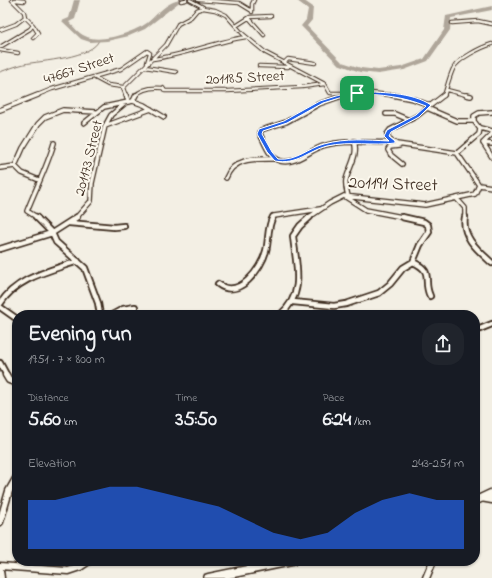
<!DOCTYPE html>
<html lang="en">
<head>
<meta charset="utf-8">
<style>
  body { margin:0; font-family:"Indie Flower",sans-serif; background:#20242c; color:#f1f3f6; height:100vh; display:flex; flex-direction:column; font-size:15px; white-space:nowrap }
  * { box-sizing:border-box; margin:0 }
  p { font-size:13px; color:#9ea1a6 }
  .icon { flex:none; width:22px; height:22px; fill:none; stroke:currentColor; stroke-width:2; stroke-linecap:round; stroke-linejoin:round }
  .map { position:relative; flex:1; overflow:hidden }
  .sheet { position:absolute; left:12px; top:310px; width:468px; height:256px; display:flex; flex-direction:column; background:#171b24; border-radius:16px; box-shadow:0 1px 3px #0004 }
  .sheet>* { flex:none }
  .pin { position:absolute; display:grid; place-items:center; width:34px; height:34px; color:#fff; margin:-17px; border-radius:8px; box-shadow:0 2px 6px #0006 }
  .round { display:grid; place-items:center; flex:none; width:42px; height:42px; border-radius:16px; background:#20242c }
  .head { display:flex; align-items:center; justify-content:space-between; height:68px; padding:0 16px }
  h1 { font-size:22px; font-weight:700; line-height:30px }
  .figures { display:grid; grid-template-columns:repeat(3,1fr); gap:6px; height:68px; padding:4px 16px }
  .figures div { display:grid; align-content:center }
  .figures b { font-size:20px; font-weight:700 }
  .figures small { font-size:11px; font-weight:400 }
  .figures p { font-size:11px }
  .chart { height:112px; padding:8px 16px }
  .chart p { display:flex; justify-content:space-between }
  .chart svg { width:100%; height:72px; margin-top:4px; fill:#2563eb; opacity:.7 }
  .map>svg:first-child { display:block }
</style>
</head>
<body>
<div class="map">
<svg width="492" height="578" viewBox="0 0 492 578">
  <rect width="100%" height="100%" fill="#f3efe4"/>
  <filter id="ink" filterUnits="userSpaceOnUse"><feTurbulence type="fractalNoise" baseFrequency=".025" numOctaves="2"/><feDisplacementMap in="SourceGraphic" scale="8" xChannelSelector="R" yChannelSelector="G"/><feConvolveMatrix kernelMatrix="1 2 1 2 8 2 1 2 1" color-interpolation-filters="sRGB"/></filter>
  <g filter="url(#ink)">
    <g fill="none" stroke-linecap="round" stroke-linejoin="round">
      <path stroke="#817468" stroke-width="1" d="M 0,72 C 8,69 16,66 24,64 C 41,61 93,58 99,40"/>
      <path fill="#afa69a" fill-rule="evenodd" d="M 74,0 L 80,0 L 75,19 L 69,22 C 74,27 78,33 85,36 C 100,44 134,32 147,23 C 157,15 168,0 182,0 L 145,29 L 129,36 L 107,41 L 90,42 L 81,39 L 62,21 L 69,18 Z
        M 296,0 L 303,0 L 313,7 L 312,20 L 307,26 L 342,62 L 361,68 L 378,70 L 401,67 L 424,59 L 444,30 L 446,16 L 492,6 L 492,10 L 451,18 L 450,30 L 428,61 L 404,70 L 378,74 L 360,72 L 338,64 L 301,26 L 306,20 L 308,9 Z"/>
      <g stroke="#3b2a1e" stroke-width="4.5">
        <path id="street-far3" d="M 15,0 L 24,1
          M 190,0 L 203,7 L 202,8
          M 198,0 L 239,3 L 252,11
          M 181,1 L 186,0
          M 252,12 L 252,4 L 254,0
          M 249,18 L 264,35
          M 452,23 L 478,21 L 492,24
          M 33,25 L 38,33 L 33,38
          M 236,26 L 250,17 L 271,16
          M 0,30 L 16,24 L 25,17 L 24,12 L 12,0
          M 0,47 L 30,29 L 33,25 L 25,17
          M 0,50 L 18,53
          M 153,59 C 185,55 214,42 246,37
          M 284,63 L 288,59 L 315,63
          M 259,66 L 288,67
          M 145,67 L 176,72
          M 95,78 L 108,85 L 123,87
          M 447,90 L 470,96
          M 355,94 L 372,93 L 398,96
          M 35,96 L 52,89 L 121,69 L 147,51 L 150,53 L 147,63 L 149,63
          M 126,96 L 123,88 L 166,45 L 178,24 L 191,17 L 197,10 L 203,8 L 215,10 L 226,15 L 243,34 L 266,53 L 325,84 L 330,93 L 357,93
          M 135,96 C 142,88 153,87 163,88 L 165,91 L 227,91 L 302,87 L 325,84
          M 444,96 C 447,87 449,78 453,69 C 457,59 482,47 492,44"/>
      </g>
      <g stroke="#3b2a1e" stroke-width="6">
        <path id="street-far2" d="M 392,95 L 413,99 L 429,105
          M 444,95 L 417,116 L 390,130 L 387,134 L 390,140 L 397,144 L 457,153
          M 466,95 L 471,96
          M 342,96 L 319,104 L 286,122 L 261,130 L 260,134 C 265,143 269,158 280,161 C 295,165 309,151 323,146 C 346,139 370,144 394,142
          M 133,101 L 136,95
          M 427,108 L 457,121 L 474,121
          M 0,110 L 38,95
          M 386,114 L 395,114 L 409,120
          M 84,123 L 104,107 L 133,101 L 144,105 L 164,117
          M 105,126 L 151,109
          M 480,128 L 492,131
          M 492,134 L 483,143 L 492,157
          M 483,143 L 492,144
          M 399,146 L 390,147 L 388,150 L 391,155 L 402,164
          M 0,168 L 15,166
          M 226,178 C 234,157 256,159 275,159
          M 39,180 L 22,173 L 15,166 L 23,148 L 38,124 L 45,117 L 63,110 L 96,112
          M 479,185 L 492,187
          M 344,196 L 366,210 L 407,218
          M 348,196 C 347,191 345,186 346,180 C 349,167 359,155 354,141
          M 457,199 L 465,208 L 465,218
          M 38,218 L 27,211 C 36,188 47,167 54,143
          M 76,218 L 91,201 L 92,183 L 105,126 L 111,115 L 128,101 L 126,95
          M 273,218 L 274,216 L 320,209
          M 308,218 L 330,203 L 344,196 L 425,205 L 475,194 L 479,185 L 457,153 L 479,134 L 480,129 L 474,121 L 474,116 L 479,113 L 492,112"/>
      </g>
      <g stroke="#3b2a1e" stroke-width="8">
        <path id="street-far1" d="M 36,217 L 52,233 L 56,242 L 85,268 L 98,303 L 100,315
          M 465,217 C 461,237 479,251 492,263
          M 69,223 L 114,227 L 124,226
          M 0,249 L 52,233 L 77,217
          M 413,262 C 435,272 422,280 430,296
          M 218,284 C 239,300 261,269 266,251 C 269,240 267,227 273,217
          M 293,302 L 334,306 L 346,304 L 379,293 L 390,284 L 403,268 L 413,262 L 420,245 L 429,232 L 428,225 L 424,222 L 402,217
          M 0,304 C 17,277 50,271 78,261
          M 0,307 L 17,319
          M 112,315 L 123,309 L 135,307
          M 280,315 C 306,293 296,266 293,236 L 300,226 L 310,217
          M 475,331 L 492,324
          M 0,363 L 7,376"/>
      </g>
      <g stroke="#3b2a1e" stroke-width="9">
        <path id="street" d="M 6,375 L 9,380 L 17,383
          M 481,498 L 492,500
          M 0,522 L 9,491 L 17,477
          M 0,566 L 68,571 L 80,567 L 89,561
          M 0,570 L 1,578
          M 426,578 L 433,561"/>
      </g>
      <g stroke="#3b2a1e" stroke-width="3">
        <path id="secondary" d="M 492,489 L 492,497 L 475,505 L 475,497 Z
          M 271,561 L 296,561 L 295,564 L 292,565 L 229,578 L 204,578 L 205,575 L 208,574 Z"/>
      </g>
      <use href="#street-far3" stroke="#fbf7ec" stroke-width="2.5"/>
      <use href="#street-far2" stroke="#fbf7ec" stroke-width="3.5"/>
      <use href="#street-far1" stroke="#fbf7ec" stroke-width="4.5"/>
      <use href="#street" stroke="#fbf7ec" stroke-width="6"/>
      <use href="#secondary" fill="#fbf7ec" fill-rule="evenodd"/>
    </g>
  </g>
  <path fill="#2563eb" stroke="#fff" fill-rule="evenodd" d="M 357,92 C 380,92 412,92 431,105 L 419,117 L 391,132 L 389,136 L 395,141 L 395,143 C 373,146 350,141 327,146 C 308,151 297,165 275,161 L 267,152 L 257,134 L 259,129 L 284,121 L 320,101 L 336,96 ZM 357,94 C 381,94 404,97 426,106 L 416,115 L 387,130 L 384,136 L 389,141 C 367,140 346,138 324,144 C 308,148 297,161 278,159 L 272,152 L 262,134 L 263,131 L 287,123 L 323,103 L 339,98 Z"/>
  <g text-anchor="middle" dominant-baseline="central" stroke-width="4" stroke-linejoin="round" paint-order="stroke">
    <g font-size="15" fill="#3b2a1e" stroke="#fbf7ec">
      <text transform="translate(79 69) rotate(-18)">47667 Street</text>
      <text transform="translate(245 78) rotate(-3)">201185 Street</text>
      <text transform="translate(89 158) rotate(-76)">201173 Street</text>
    </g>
    <g font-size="18" fill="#3b2a1e" stroke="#fbf7ec">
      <text transform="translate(393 185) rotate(2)">201191 Street</text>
    </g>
  </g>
</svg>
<div class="pin" style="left:357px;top:93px;background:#1e9e55"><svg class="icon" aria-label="arrive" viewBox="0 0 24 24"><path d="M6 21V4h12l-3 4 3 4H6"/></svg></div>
<section class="sheet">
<div class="head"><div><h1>Evening run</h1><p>19:51 · 7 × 800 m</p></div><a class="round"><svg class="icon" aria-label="share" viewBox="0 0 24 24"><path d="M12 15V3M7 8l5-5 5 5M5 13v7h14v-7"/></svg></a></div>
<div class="figures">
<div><p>Distance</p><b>5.60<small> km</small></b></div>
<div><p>Time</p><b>35:50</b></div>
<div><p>Pace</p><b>6:24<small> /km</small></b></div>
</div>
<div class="chart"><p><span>Elevation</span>243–251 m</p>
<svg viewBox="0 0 160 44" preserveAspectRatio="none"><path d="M0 44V14L10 14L20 10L30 6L40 6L50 10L60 14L70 18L80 26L90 34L100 38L110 34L120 22L130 14L140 10L150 14L160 14V44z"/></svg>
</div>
</section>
</div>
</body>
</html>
